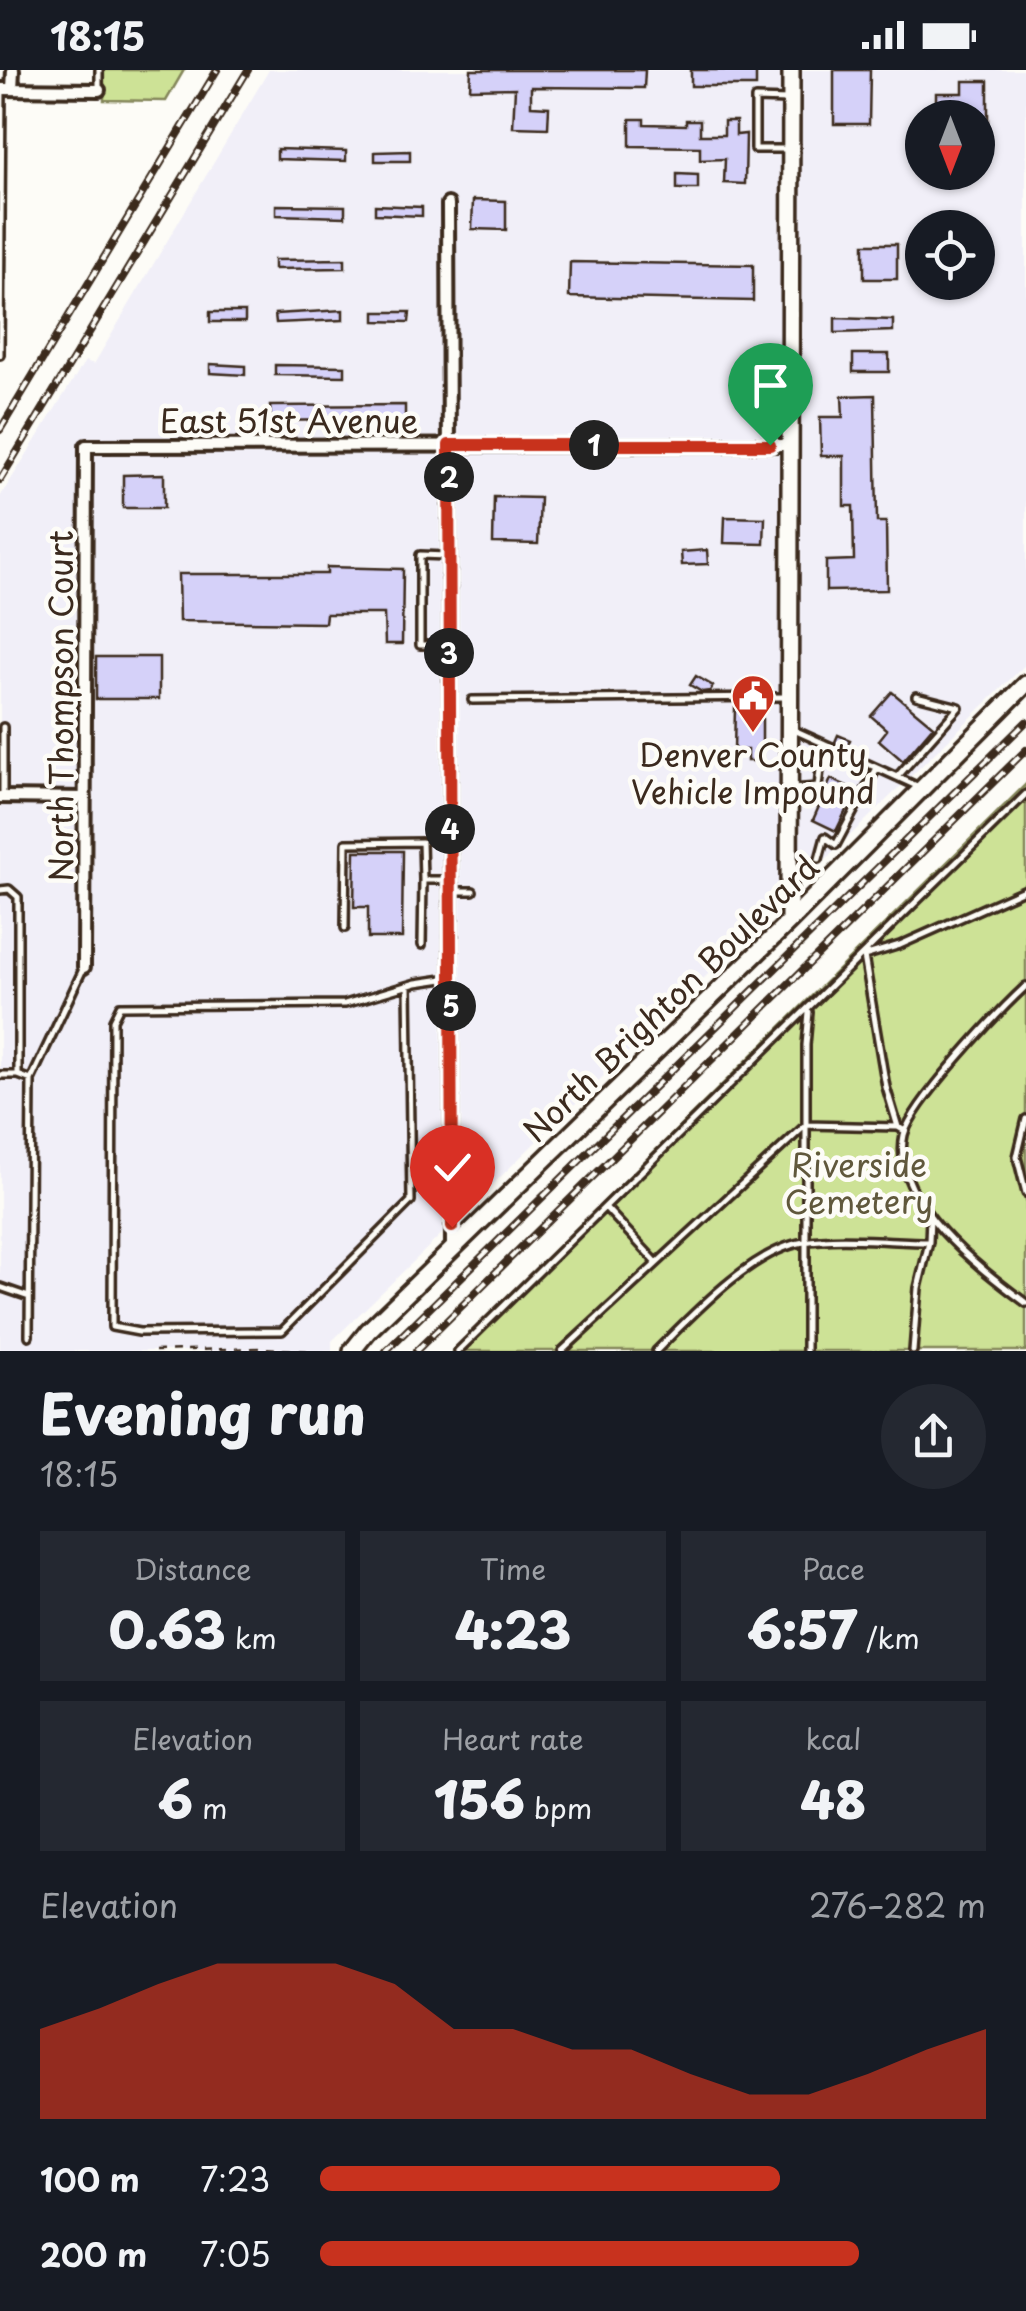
<!DOCTYPE html>
<html lang="en">
<head>
<meta charset="utf-8">
<style>
  body { margin:0; font-family:"Playpen Sans",sans-serif; background:#242831; color:#f1f3f6; height:100vh; display:flex; flex-direction:column; font-size:38px; white-space:nowrap }
  * { box-sizing:border-box; margin:0 }
  p { font-size:32px; color:#9ea1a6 }
  .icon { flex:none; width:55px; height:55px; fill:none; stroke:currentColor; stroke-width:2; stroke-linecap:round; stroke-linejoin:round }
  .map { position:relative; height:1281px; overflow:hidden }
  .panel { display:flex; flex-direction:column; background:#171b24; flex:1 }
  .panel>* { flex:none }
  .needle { width:65px; rotate:180deg }
  .tools { position:absolute; left:905px; top:30px; display:grid; gap:20px }
  .tools a { display:grid; place-items:center; width:90px; height:90px; border-radius:50%; background:#171b24; box-shadow:0 2px 8px #0004; font-size:50px }
  .pin { position:absolute; display:grid; place-items:center; width:85px; height:85px; color:#fff; margin:-102px -42px; border-radius:50% 50% 50% 0; rotate:-45deg; box-shadow:0 0 10px #0007 }
  .pin .icon { rotate:45deg }
  .km { position:absolute; width:50px; height:50px; margin:-25px; border-radius:50%; background:#222; color:#fff; font-size:28px; line-height:50px; text-align:center }
  .round { display:grid; place-items:center; flex:none; width:105px; height:105px; border-radius:52px; background:#242831 }
  .headline { display:flex; align-items:center; justify-content:space-between; height:170px; padding:0 40px }
  h1 { font-size:55px; font-weight:800; line-height:75px }
  .stats { display:grid; grid-template-columns:repeat(3,1fr); gap:15px; height:170px; padding:10px 40px }
  .stats div { display:grid; align-content:center; border-radius:0px; background:#242831; text-align:center }
  .stats b { font-size:50px; font-weight:800 }
  .stats small { font-size:28px; font-weight:400 }
  .stats p { font-size:28px }
  .chart { height:280px; padding:20px 40px }
  .chart p { display:flex; justify-content:space-between }
  .chart svg { width:100%; height:180px; margin-top:10px; fill:#c8321e; opacity:.7 }
  ul { padding:0 40px; list-style:none; font-size:32px }
  li { display:grid; grid-template-columns:160px 120px 1fr; align-items:center; height:75px }
  li i { height:25px; border-radius:12px; background:#c8321e }
  .status { display:flex; justify-content:space-between; align-items:center; height:70px; padding:0 50px; background:#171b24; direction:ltr }
  .status svg { height:28px; fill:currentColor }
  .map>svg:first-child { display:block }
</style>
</head>
<body>
<div class="status"><b>18:15</b><svg viewBox="0 0 49 12"><path d="M0 12V9h3v3zM5 12V6h3v6zM10 12V3h3v9zM15 12V0h3v12zM26 1h20v11H26zM47 4h2v5h-2z"/></svg></div>
<div class="map">
<svg width="1026" height="1281" viewBox="0 0 1026 1281">
  <rect width="100%" height="100%" fill="#fdfcf7"/>
  <filter id="ink" filterUnits="userSpaceOnUse"><feTurbulence type="fractalNoise" baseFrequency=".01" numOctaves="2"/><feDisplacementMap in="SourceGraphic" scale="20" xChannelSelector="R" yChannelSelector="G"/><feConvolveMatrix kernelMatrix="1 2 1 2 8 2 1 2 1" color-interpolation-filters="sRGB"/></filter>
  <g filter="url(#ink)">
    <path fill="#f1eff8" fill-rule="evenodd" d="M 269,0 L 1026,0 L 1026,594 L 332,1271 L 332,1281 L 0,1281 L 0,427 L 85,291 L 94,294 ZM 922,48 L 978,48 L 978,102 L 922,102 ZM 922,158 L 978,158 L 978,212 L 922,212 Z"/>
    <path fill="#cde296" stroke="#84865a" stroke-width="2.5" d="M 104,0 L 184,0 L 166,31 L 104,30 Z
      M 1026,714 L 1026,1281 L 453,1281 Z"/>
    <path fill="#d5d1f9" stroke="#3b2a1e" stroke-width="2.5" d="M 471,0 L 645,0 L 644,18 L 531,17 L 531,36 L 549,37 L 548,58 L 513,57 L 515,18 L 470,19 Z
      M 691,0 L 756,0 L 756,16 L 691,16 Z
      M 834,0 L 870,0 L 869,54 L 834,54 Z
      M 963,11 L 988,11 L 988,52 L 978,52 L 978,48 L 936,48 L 936,23 L 963,23 Z
      M 630,49 L 644,49 L 644,54 L 686,55 L 686,50 L 700,50 L 700,65 L 724,65 L 724,51 L 736,51 L 736,65 L 746,64 L 745,114 L 724,113 L 725,89 L 700,90 L 700,77 L 630,76 Z
      M 277,79 L 346,81 L 346,91 L 277,89 Z
      M 410,81 L 410,91 L 375,91 L 375,82 Z
      M 677,104 L 698,105 L 698,119 L 677,119 Z
      M 473,130 L 506,131 L 506,160 L 472,159 Z
      M 276,135 L 345,136 L 345,147 L 276,145 Z
      M 375,135 L 422,137 L 422,146 L 375,144 Z
      M 864,174 L 897,174 L 897,209 L 864,209 Z
      M 345,189 L 345,198 L 274,199 L 274,190 Z
      M 570,192 L 753,195 L 753,231 L 569,227 Z
      M 343,240 L 343,250 L 276,253 L 275,244 Z
      M 210,242 L 245,242 L 245,252 L 210,252 Z
      M 375,242 L 410,242 L 409,252 L 375,251 Z
      M 835,248 L 893,250 L 893,261 L 835,263 Z
      M 853,284 L 889,284 L 889,302 L 853,302 Z
      M 210,294 L 245,296 L 245,305 L 210,303 Z
      M 275,295 L 345,296 L 345,306 L 275,305 Z
      M 875,325 L 877,452 L 886,452 L 887,520 L 826,521 L 826,491 L 854,490 L 853,436 L 844,436 L 844,386 L 821,386 L 820,347 L 843,347 L 842,326 Z
      M 405,335 L 405,349 L 271,351 L 270,336 Z
      M 164,404 L 164,438 L 123,438 L 123,405 Z
      M 494,427 L 540,428 L 538,474 L 493,473 Z
      M 725,447 L 765,448 L 764,474 L 724,473 Z
      M 707,480 L 708,494 L 682,495 L 681,482 Z
      M 327,497 L 403,499 L 402,574 L 385,574 L 384,544 L 326,544 L 325,553 L 179,551 L 178,504 L 327,504 Z
      M 96,587 L 159,587 L 159,629 L 96,629 Z
      M 696,606 L 713,616 L 710,621 L 702,622 L 690,615 Z
      M 892,622 L 933,656 L 903,691 L 879,670 L 887,660 L 871,646 Z
      M 735,638 L 762,638 L 762,691 L 747,691 L 747,680 L 734,680 Z
      M 838,665 L 850,670 L 847,677 L 838,681 L 842,689 L 839,695 L 827,689 L 830,683 L 838,679 L 835,672 Z
      M 831,709 L 856,720 L 836,761 L 813,750 Z
      M 355,781 L 403,781 L 402,868 L 368,868 L 368,837 L 354,837 Z"/>
    <g fill="none" stroke-linecap="round" stroke-linejoin="round">
      <g stroke="#3b2a1e" stroke-width="12">
        <path id="lane" d="M 99,0 L 99,20
          M 788,30 L 755,29 L 755,79 L 790,79
          M 0,285 L 2,19
          M 447,486 L 420,485 L 420,575 L 447,575
          M 472,630 L 787,627
          M 794,660 L 832,677
          M 844,683 L 919,717
          M 897,707 L 959,637 L 916,626
          M 792,719 L 818,717 L 823,673
          M 3,727 L 3,657
          M 819,789 L 825,767 L 836,775 L 877,698
          M 0,820 L 9,819 L 18,827 L 18,1005 L 31,1010
          M 451,821 L 473,821
          M 345,858 L 346,773 L 422,772 L 423,810
          M 422,875 L 423,810 L 450,810
          M 408,916 L 411,1131 L 282,1261 L 139,1262 L 112,1257 L 113,950 L 120,936 L 345,934 L 416,913 L 450,908
          M 1026,916 C 999,941 912,1033 904,1065 C 889,1131 982,1200 1026,1233
          M 0,1005 L 17,1005
          M 1026,1049 L 1017,1087 L 1026,1123
          M 898,1057 L 886,1017 L 864,886 L 900,875 L 1026,819
          M 605,1137 L 657,1193
          M 0,1217 L 29,1227
          M 29,1266 L 31,1010 L 84,897
          M 458,1281 L 1026,724
          M 562,1281 L 806,1055 L 898,1057 L 905,1061
          M 656,1281 C 692,1245 752,1180 804,1172 C 838,1166 893,1172 929,1172
          M 806,1281 L 806,975 L 809,942
          M 913,1281 L 918,1218 L 929,1172 L 930,1146"/>
      </g>
      <g stroke="#3b2a1e" stroke-width="18">
        <path id="street" d="M 0,19 L 99,20
          M 12,19 L 13,0
          M 448,134 L 452,1178
          M 0,727 L 85,728
          M 84,897 L 86,376 L 791,375"/>
      </g>
      <g stroke="#3b2a1e" stroke-width="22">
        <path id="secondary" d="M 789,852 L 791,0
          M 352,1281 L 368,1261 L 789,852 L 1026,614"/>
      </g>
      <path stroke="#3b2a1e" stroke-width="2.5" stroke-dasharray="8 8" stroke-linecap="butt" d="M 155,1281 L 261,1278 L 310,1281"/>
      <use href="#lane" stroke="#fdfcf7" stroke-width="5"/>
      <use href="#street" stroke="#fdfcf7" stroke-width="10"/>
      <use href="#secondary" stroke="#fdfcf7" stroke-width="15"/>
      <g stroke="#3b2a1e" stroke-width="8">
        <path id="rail" d="M 0,360 L 217,0
          M 0,410 L 248,0
          M 386,1281 L 1026,652
          M 416,1281 L 1026,680"/>
      </g>
      <use href="#rail" stroke="#fdfcf7" stroke-width="4" stroke-dasharray="11" stroke-linecap="butt"/>
    </g>
  </g>
  <g fill="none" stroke-linecap="round" stroke-linejoin="round" filter="url(#ink)">
    <g stroke="#fff" stroke-width="20">
      <path id="route" d="M 452,1157 L 449,375 L 770,375"/>
    </g>
    <use href="#route" stroke="#c8321e" stroke-width="12"/>
  </g>
  <defs>
    <g id="civic-pin" transform="scale(2.25)"><path d="M0 17L-7.5 6A9.5 9.5 0 1 1 7.5 6Z" fill="#c8321e" stroke="#fdfcf7"/><path d="M-.6-6.5H3V-4.5H.6V-3L4-1V1h2V6H-6V1h2V-1L-.6-3ZM-1.2 2.5V6h2.4V2.5Z" fill="#fff"/></g>
  </defs>
  <g fill-rule="evenodd">
    <use href="#civic-pin" x="753" y="626"/>
  </g>
  <g text-anchor="middle" dominant-baseline="central" stroke-width="9" stroke-linejoin="round" paint-order="stroke">
    <g font-size="32" fill="#3b2a1e" stroke="#fdfcf7">
      <text x="289" y="350">East 51st Avenue</text>
      <text transform="translate(60 636) rotate(-90)">North Thompson Court</text>
      <text transform="translate(670 928) rotate(-44)">North Brighton Boulevard</text>
    </g>
    <g font-size="32" fill="#3b2a1e" stroke="#fdfcf7">
      <text x="753" y="684">Denver County<tspan x="753" dy="37">Vehicle Impound</tspan></text>
    </g>
    <g font-size="32" fill="#60583c" stroke="#fdfcf7">
      <text x="859" y="1094">Riverside<tspan x="859" dy="37">Cemetery</tspan></text>
    </g>
  </g>
</svg>
<div class="tools">
<a><svg class="needle" viewBox="-14 -14 28 28"><path d="M0-13l5 13h-10z" fill="#e53935"/><path d="M0 13l5-13h-10z" fill="#9ea1a6"/></svg></a>
<a><svg class="icon" aria-label="locate" viewBox="0 0 24 24"><circle cx="12" cy="12" r="6"/><path d="M12 2v4M12 18v4M2 12h4M18 12h4"/></svg></a>
</div>
<div class="pin" style="left:770px;top:375px;background:#1e9e55"><svg class="icon" aria-label="arrive" viewBox="0 0 24 24"><path d="M6 21V4h12l-3 4 3 4H6"/></svg></div>
<div class="pin" style="left:452px;top:1157px;background:#d93025"><svg class="icon" aria-label="check" viewBox="0 0 24 24"><path d="M5 12l5 5 9-10"/></svg></div>
<b class="km" style="left:594px;top:375px">1</b>
<b class="km" style="left:449px;top:407px">2</b>
<b class="km" style="left:449px;top:583px">3</b>
<b class="km" style="left:450px;top:759px">4</b>
<b class="km" style="left:451px;top:936px">5</b>
</div>
<section class="panel">
<div class="headline"><div><h1>Evening run</h1><p>18:15</p></div><a class="round"><svg class="icon" aria-label="share" viewBox="0 0 24 24"><path d="M12 15V3M7 8l5-5 5 5M5 13v7h14v-7"/></svg></a></div>
<div class="stats">
<div><p>Distance</p><b>0.63<small> km</small></b></div>
<div><p>Time</p><b>4:23</b></div>
<div><p>Pace</p><b>6:57<small> /km</small></b></div>
</div>
<div class="stats">
<div><p>Elevation</p><b>6<small> m</small></b></div>
<div><p>Heart rate</p><b>156<small> bpm</small></b></div>
<div><p>kcal</p><b>48</b></div>
</div>
<div class="chart"><p><span>Elevation</span>276–282 m</p>
<svg viewBox="0 0 160 44" preserveAspectRatio="none"><path d="M0 44V22L10 17L20 11L30 6L40 6L50 6L60 11L70 22L80 22L90 27L100 27L110 33L120 38L130 38L140 33L150 27L160 22V44z"/></svg>
</div>
<ul>
<li><b>100 m</b>7:23<i style="width:69%"></i></li>
<li><b>200 m</b>7:05<i style="width:81%"></i></li>
</ul>
</section>
</body>
</html>
